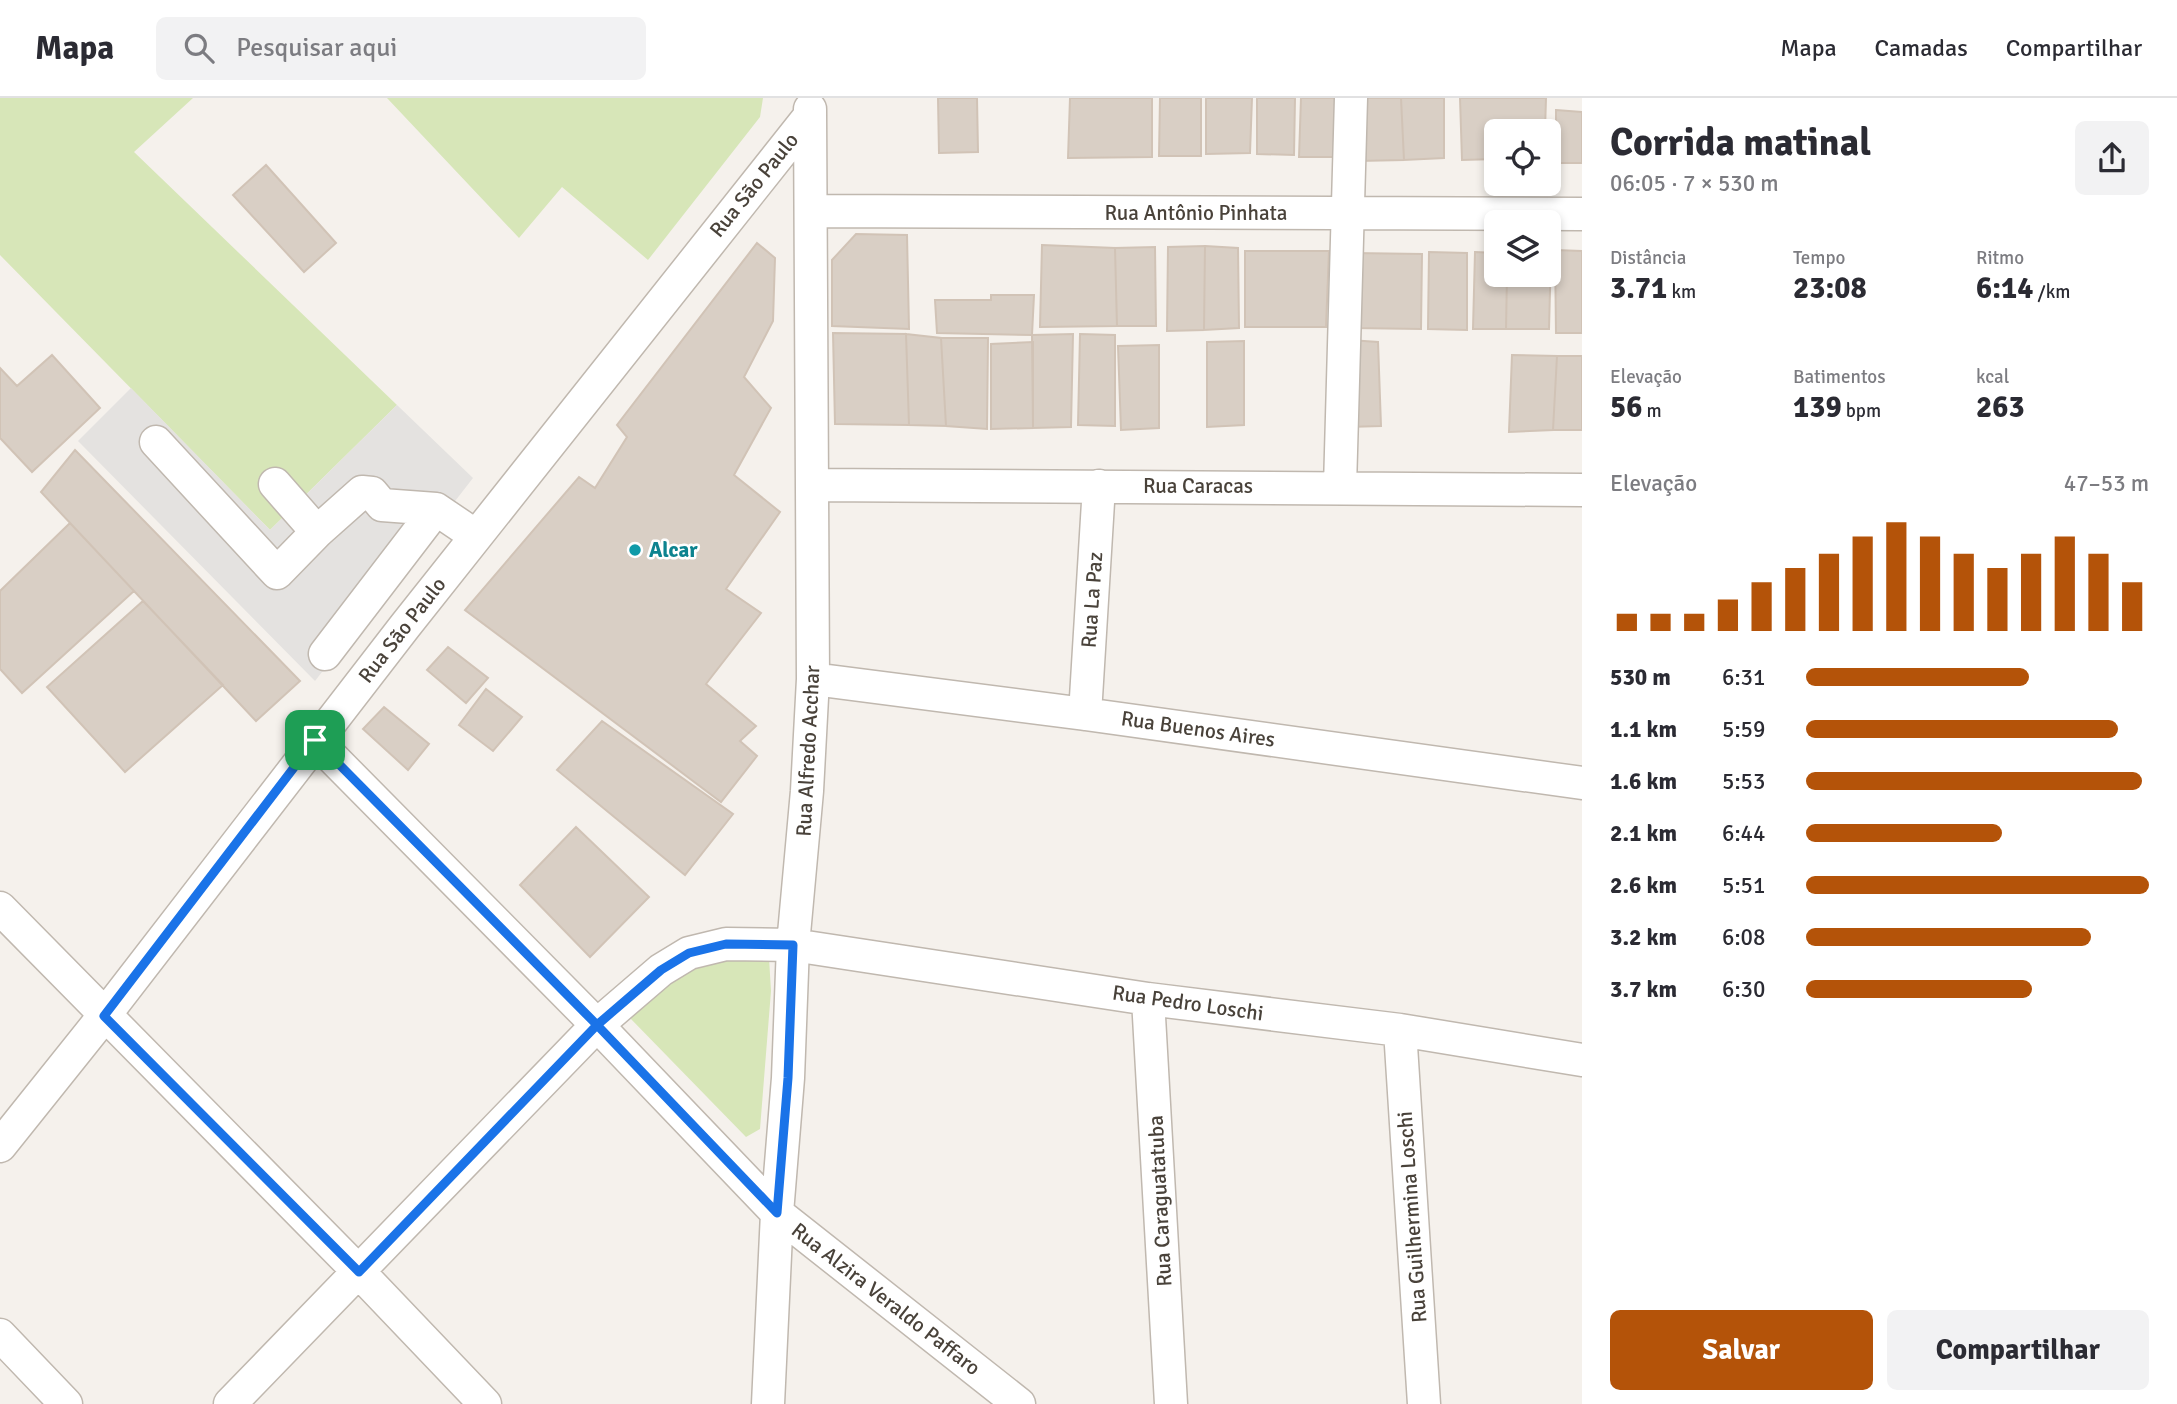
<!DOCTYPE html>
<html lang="pt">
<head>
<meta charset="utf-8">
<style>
  body { margin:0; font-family:Signika,sans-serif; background:#f2f2f3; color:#2b2b33; height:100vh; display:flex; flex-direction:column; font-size:26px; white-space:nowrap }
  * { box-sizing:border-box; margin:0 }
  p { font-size:23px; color:#7c7c81 }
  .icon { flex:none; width:38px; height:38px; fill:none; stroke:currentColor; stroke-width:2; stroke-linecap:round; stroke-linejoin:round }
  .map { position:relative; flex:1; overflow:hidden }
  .side { display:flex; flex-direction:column; background:#fff; width:595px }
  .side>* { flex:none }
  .controls { position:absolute; left:1484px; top:21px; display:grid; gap:14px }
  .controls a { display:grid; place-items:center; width:77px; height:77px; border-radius:10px; background:#fff; box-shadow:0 4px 10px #0003; font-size:35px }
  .pin { position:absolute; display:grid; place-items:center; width:60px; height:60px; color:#fff; margin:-30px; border-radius:14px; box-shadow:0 4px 10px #0006 }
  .round { display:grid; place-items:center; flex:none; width:74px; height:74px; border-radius:10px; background:#f2f2f3 }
  .head { display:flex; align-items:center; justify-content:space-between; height:119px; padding:0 28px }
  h1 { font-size:38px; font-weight:800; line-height:52px }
  .figures { display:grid; grid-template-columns:repeat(3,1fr); gap:10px; height:119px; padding:7px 28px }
  .figures div { display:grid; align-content:center }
  .figures b { font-size:30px; font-weight:800 }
  .figures small { font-size:19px; font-weight:400 }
  .figures p { font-size:19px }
  .chart { height:196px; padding:14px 28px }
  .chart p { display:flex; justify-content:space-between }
  .chart svg { width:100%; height:126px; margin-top:7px; stroke:#b45309; stroke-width:6 }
  .action { display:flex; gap:14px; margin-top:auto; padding:14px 28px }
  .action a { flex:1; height:80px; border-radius:10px; background:#b45309; color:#fff; font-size:28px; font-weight:800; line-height:80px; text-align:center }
  .action a+a { background:#f2f2f3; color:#2b2b33 }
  ul { padding:0 28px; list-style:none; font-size:23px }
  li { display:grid; grid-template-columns:112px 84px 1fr; align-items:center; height:52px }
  li i { height:18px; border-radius:9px; background:#b45309 }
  header { display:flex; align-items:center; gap:42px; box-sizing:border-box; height:98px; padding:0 35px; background:#fff; border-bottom:2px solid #e1e1e2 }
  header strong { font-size:33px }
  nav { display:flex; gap:38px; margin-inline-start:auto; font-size:24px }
  .search { width:490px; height:63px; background:#f2f2f3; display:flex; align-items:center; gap:18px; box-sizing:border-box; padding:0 24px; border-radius:10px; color:#7c7c81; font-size:26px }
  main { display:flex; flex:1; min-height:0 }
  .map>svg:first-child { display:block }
</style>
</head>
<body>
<header>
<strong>Mapa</strong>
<div class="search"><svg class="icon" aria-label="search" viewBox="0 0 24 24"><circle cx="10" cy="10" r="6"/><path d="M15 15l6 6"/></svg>Pesquisar aqui</div>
<nav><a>Mapa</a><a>Camadas</a><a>Compartilhar</a></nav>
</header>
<main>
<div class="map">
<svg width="1582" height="1306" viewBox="0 0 1582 1306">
  <rect width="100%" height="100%" fill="#f5f1ec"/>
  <path fill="#d7e6b8" d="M 0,0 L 193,0 L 134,54 L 397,307 L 270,432 L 0,157 Z
    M 387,0 L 763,0 L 760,19 L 648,162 L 562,89 L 519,140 Z
    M 769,860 L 771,893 L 760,1031 L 746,1039 L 630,920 L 660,885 L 698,862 Z"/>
  <path fill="#e4e2e0" d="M 131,290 L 270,432 L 397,307 L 473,380 L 315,583 L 78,343 Z"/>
  <path fill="#d9cfc5" stroke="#d1c3b6" stroke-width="2" d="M 938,0 L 977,0 L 978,54 L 939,55 Z
    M 1070,0 L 1152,0 L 1152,59 L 1068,60 Z
    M 1160,0 L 1201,0 L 1201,58 L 1159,58 Z
    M 1206,0 L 1252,0 L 1250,55 L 1206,56 Z
    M 1257,0 L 1295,0 L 1294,57 L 1257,56 Z
    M 1301,0 L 1340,0 L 1337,59 L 1299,59 Z
    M 1360,0 L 1401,0 L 1404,62 L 1358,63 Z
    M 1401,0 L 1444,0 L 1444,60 L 1404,62 Z
    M 1460,0 L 1546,0 L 1545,33 L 1496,33 L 1496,61 L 1462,62 Z
    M 1556,12 L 1582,14 L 1582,65 L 1556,65 Z
    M 266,67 L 336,145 L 304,174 L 233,97 Z
    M 856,136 L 907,137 L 909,231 L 832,228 L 832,162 Z
    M 757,145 L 775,160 L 773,223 L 744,279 L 771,310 L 734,377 L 780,414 L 726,491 L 761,515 L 706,586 L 756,628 L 740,643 L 757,658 L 721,704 L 465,512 L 579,379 L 595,390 L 627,339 L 617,327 Z
    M 1042,147 L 1115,150 L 1117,228 L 1040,229 Z
    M 1205,148 L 1238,150 L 1239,230 L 1204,232 Z
    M 1205,148 L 1204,232 L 1167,233 L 1168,149 Z
    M 1155,149 L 1156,228 L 1117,228 L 1115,150 Z
    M 1555,152 L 1582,153 L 1582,235 L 1556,235 Z
    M 1245,153 L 1329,153 L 1326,229 L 1245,229 Z
    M 1429,154 L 1467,155 L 1467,232 L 1428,231 Z
    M 1475,154 L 1496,155 L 1496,177 L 1507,177 L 1506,231 L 1473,231 Z
    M 1353,155 L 1422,156 L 1421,231 L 1352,230 Z
    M 1549,155 L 1551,155 L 1549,231 L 1506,231 L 1507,177 L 1549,177 Z
    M 991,197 L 1034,197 L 1032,237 L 937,235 L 935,202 L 991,202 Z
    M 833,235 L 906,236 L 909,327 L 835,326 Z
    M 906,236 L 941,240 L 946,328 L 909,327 Z
    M 1073,236 L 1071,329 L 1033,330 L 1032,237 Z
    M 1080,236 L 1115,237 L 1115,328 L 1078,327 Z
    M 941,240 L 988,240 L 987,331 L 946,328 Z
    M 1349,242 L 1378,244 L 1381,328 L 1347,329 Z
    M 1244,243 L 1244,327 L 1207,329 L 1207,244 Z
    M 1033,244 L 1033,330 L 991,331 L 991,246 Z
    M 1159,247 L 1159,330 L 1121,332 L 1118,248 Z
    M 52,257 L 100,310 L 32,374 L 0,340 L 0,270 L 17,288 Z
    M 1512,257 L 1557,258 L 1553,332 L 1509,334 Z
    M 1557,258 L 1582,258 L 1582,332 L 1553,332 Z
    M 75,352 L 300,583 L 256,623 L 41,394 Z
    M 70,425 L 134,493 L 22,595 L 0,571 L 0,493 Z
    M 143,503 L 223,587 L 125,674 L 47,589 Z
    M 448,549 L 488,580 L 466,605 L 427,572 Z
    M 486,591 L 522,619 L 493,653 L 459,627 Z
    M 384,609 L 429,646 L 408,672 L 363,631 Z
    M 602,623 L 733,716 L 685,777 L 557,672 Z
    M 576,729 L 649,799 L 590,859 L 520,787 Z"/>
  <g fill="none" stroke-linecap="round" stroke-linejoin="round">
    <g stroke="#c0b8af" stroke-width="35">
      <path id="minor" d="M 811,113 L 1582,116
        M 156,344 L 277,475 L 317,434 L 362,394 L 372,395 L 382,407 L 436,411 L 476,438
        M 275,386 L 317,434
        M 813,387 L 1582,392
        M 1340,389 L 1351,0
        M 325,556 L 436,411
        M 813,581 L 1085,616 L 1582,685
        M 1085,616 L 1099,388
        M 315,642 L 597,927 L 777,1115 L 1019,1306
        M 0,810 L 359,1174 L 485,1306
        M 1148,901 L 1171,1306
        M 1400,932 L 1424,1306
        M 0,1048 L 104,918 L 405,528 L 809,19
        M 0,1237 L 66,1306
        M 230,1306 L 597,927 L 661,872 L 689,855 L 726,846 L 793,847 L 1148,901 L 1400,932 L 1582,962
        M 768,1306 L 777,1115 L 788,980 L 793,847 L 807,693 L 813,581 L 810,11"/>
    </g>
    <use href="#minor" stroke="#fff" stroke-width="32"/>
  </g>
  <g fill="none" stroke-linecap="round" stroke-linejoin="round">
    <g stroke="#fff" stroke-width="14">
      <path id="route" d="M 315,642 L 104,918 L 359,1174 L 597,927 L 661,872 L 689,855 L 726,846 L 793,847 L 788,980 L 777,1115 L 597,927 L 315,642"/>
    </g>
    <use href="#route" stroke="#1a73e8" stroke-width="9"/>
  </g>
  <circle fill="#0f9aa8" stroke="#fff" stroke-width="2.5" cx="635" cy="452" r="7"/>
  <g text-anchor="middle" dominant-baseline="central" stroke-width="5" stroke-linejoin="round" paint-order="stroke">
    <g font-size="21" fill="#49423a" stroke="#fff">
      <text transform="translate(754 87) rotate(-51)">Rua São Paulo</text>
      <text x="1196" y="115">Rua Antônio Pinhata</text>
      <text x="1198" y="388">Rua Caracas</text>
      <text transform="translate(1092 502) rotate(-86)">Rua La Paz</text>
      <text transform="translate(402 532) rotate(-52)">Rua São Paulo</text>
      <text transform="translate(1198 631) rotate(8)">Rua Buenos Aires</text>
      <text transform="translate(808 653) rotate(-87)">Rua Alfredo Acchar</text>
      <text transform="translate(1188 905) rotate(8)">Rua Pedro Loschi</text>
      <text transform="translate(1160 1103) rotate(-93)">Rua Caraguatatuba</text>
      <text transform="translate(1412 1119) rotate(-94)">Rua Guilhermina Loschi</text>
      <text transform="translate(886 1201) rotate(38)">Rua Alzira Veraldo Paffaro</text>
    </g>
    <g font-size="21" font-weight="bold" fill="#0d838f" stroke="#fff" text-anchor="start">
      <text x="649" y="452">Alcar</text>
    </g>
  </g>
</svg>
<div class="controls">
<a><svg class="icon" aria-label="locate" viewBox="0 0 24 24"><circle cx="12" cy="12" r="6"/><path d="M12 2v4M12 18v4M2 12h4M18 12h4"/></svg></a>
<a><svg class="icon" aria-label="layers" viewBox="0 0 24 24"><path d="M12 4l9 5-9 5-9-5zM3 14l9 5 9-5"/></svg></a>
</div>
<div class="pin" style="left:315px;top:642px;background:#1e9e55"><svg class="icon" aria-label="arrive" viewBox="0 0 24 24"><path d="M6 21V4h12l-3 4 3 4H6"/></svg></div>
</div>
<section class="side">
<div class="head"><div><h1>Corrida matinal</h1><p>06:05 · 7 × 530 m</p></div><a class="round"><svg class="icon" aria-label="share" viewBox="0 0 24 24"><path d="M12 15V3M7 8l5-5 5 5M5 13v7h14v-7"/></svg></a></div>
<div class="figures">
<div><p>Distância</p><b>3.71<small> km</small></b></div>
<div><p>Tempo</p><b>23:08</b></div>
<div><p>Ritmo</p><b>6:14<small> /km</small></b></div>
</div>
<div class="figures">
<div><p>Elevação</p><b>56<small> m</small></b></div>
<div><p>Batimentos</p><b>139<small> bpm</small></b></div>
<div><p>kcal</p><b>263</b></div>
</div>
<div class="chart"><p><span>Elevação</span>47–53 m</p>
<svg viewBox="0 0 160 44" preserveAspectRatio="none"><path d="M5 44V38M15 44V38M25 44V38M35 44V33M45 44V27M55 44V22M65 44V17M75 44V11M85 44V6M95 44V11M105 44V17M115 44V22M125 44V17M135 44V11M145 44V17M155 44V27"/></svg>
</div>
<ul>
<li><b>530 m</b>6:31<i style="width:65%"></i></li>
<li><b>1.1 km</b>5:59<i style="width:91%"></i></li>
<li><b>1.6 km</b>5:53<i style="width:98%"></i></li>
<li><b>2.1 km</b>6:44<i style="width:57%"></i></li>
<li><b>2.6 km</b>5:51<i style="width:100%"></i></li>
<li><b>3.2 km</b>6:08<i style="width:83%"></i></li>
<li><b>3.7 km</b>6:30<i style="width:66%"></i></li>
</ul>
<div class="action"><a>Salvar</a><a>Compartilhar</a></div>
</section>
</main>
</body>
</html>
